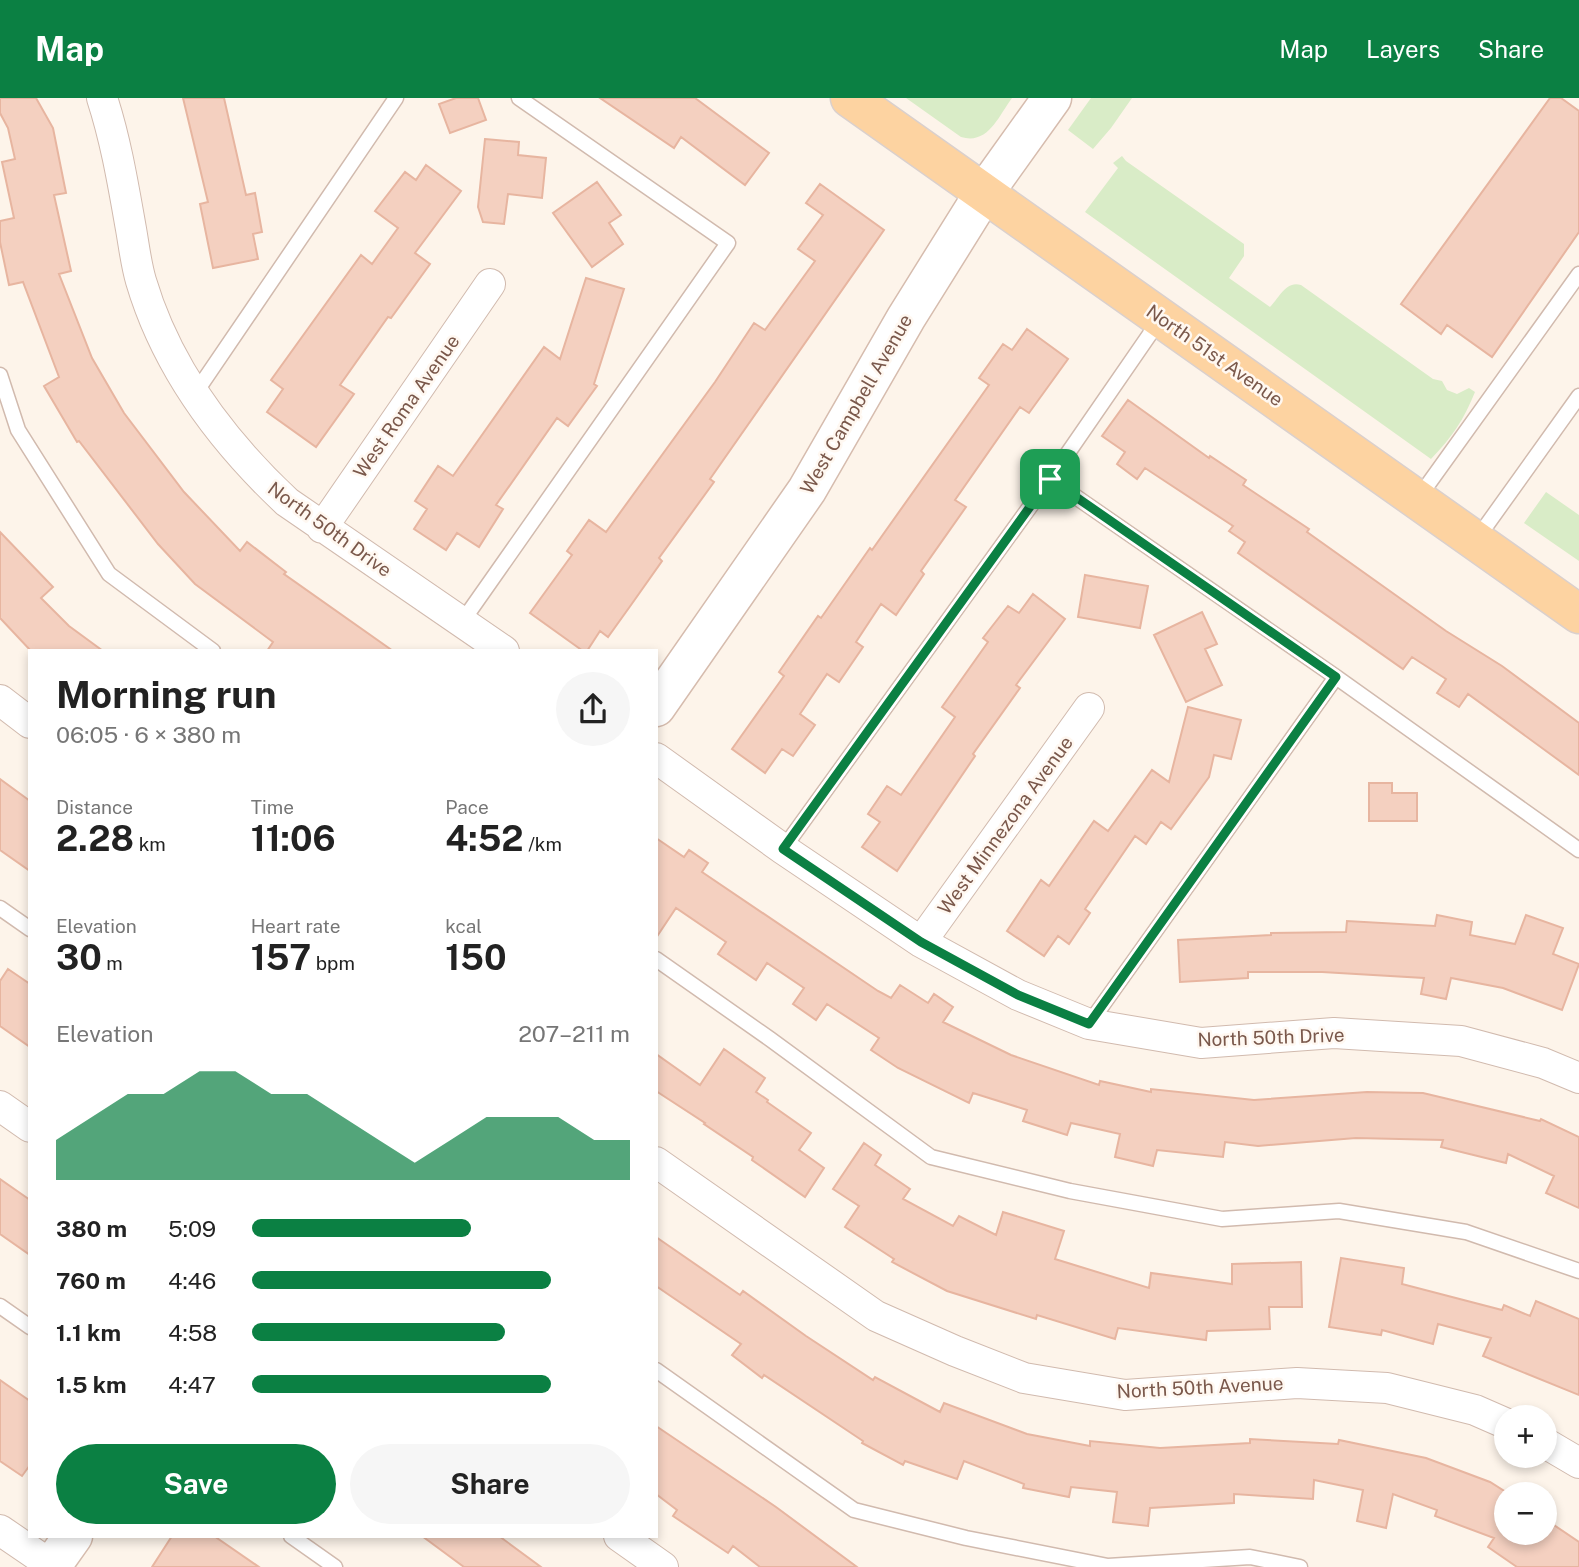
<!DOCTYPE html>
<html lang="en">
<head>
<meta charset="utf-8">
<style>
  body { margin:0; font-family:"Public Sans",sans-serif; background:#f6f6f6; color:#222; height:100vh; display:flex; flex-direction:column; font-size:26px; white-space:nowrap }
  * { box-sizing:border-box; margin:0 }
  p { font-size:23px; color:#767676 }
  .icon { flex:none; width:38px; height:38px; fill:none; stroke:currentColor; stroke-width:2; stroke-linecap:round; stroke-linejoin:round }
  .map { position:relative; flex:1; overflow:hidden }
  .side { position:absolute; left:28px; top:551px; width:630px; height:889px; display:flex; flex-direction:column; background:#fff; border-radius:0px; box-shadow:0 4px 10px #0003 }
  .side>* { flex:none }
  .controls { position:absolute; left:1494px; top:1307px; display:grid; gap:14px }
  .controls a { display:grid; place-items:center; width:63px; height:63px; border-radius:50%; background:#fff; box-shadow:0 4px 10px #0003; font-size:35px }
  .pin { position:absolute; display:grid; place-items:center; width:60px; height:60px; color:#fff; margin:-30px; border-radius:14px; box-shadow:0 4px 10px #0006 }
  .round { display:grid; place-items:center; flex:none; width:74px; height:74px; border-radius:37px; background:#f6f6f6 }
  .headline { display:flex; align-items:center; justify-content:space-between; height:119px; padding:0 28px }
  h1 { font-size:38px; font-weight:700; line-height:52px }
  .figures { display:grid; grid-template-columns:repeat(3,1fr); gap:10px; height:119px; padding:7px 28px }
  .figures div { display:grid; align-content:center }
  .figures b { font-size:35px; font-weight:700 }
  .figures small { font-size:19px; font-weight:400 }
  .figures p { font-size:19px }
  .chart { height:196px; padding:14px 28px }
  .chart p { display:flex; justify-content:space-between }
  .chart svg { width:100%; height:126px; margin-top:7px; fill:#0b8043; opacity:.7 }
  .button { display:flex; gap:14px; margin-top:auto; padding:14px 28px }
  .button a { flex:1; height:80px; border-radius:42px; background:#0b8043; color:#fff; font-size:28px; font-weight:700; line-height:80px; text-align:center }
  .button a+a { background:#f6f6f6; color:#222 }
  ul { padding:0 28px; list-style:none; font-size:23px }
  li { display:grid; grid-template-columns:112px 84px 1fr; align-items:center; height:52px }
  li i { height:18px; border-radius:9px; background:#0b8043 }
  header { display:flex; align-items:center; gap:42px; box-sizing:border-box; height:98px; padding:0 35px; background:#0b8043; color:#fff }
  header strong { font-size:33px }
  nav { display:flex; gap:38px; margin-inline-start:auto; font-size:24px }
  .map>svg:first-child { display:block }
</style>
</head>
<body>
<header>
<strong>Map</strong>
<nav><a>Map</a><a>Layers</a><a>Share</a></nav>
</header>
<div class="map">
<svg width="1579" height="1469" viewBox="0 0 1579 1469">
  <rect width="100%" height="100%" fill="#fdf4ea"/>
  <path fill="#d9ecc7" d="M 906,0 L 1012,0 C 998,19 988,47 961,39 Z
    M 1091,0 L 1132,0 L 1111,30 L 1093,51 L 1068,32 Z
    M 1122,58 L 1126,63 L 1244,146 L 1244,158 L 1229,180 L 1270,209 C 1279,200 1286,182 1301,187 L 1433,281 L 1442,283 L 1447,292 L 1457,296 L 1469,290 L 1475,294 C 1463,323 1453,338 1431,361 L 1085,114 L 1118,70 L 1113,65 Z
    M 1546,394 L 1579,417 L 1579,463 L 1524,425 Z"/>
  <path fill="#f4d0c0" stroke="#e7b5a0" stroke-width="2" d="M 0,0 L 36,0 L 53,30 L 66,95 L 54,97 L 71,173 L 59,176 L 92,260 L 124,315 L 184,394 L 240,453 L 247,444 L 286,474 L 284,476 L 393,553 L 267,553 L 273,544 L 195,486 L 158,446 L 79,343 L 77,344 L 44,288 L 59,279 L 23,184 L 9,187 L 0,144 L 0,123 L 14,120 L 2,64 L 15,61 L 8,30 L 0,15 Z
    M 183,0 L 224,0 L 246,97 L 255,95 L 262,134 L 253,136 L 258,161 L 213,170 L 200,106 L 208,104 Z
    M 456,0 L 478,0 L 486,22 L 450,35 L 439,6 Z
    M 600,0 L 695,0 L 769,55 L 745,87 L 681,39 L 674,50 Z
    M 1550,0 L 1561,0 L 1579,13 L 1579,134 L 1492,259 L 1447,227 L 1441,236 L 1401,206 Z
    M 485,41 L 519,44 L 518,57 L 546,60 L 542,100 L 508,96 L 504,126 L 483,124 L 478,109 Z
    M 426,67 L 461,93 L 415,155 L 430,166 L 391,220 L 388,219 L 340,287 L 354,296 L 316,349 L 267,314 L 283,291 L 271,282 L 361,157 L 372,166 L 398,130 L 375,113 L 405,74 L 416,82 Z
    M 597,84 L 621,117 L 609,125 L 623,146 L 592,169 L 553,115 Z
    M 820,86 L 884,132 L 710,381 L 714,384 L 659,460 L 662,463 L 631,507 L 608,539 L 600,533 L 587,553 L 583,553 L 530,515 L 572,457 L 567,453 L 589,422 L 606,434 L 715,284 L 754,225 L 765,232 L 815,163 L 798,151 L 823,117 L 806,105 Z
    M 586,180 L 624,191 L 594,286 L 597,288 L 568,328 L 557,320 L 496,407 L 503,411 L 479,449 L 457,435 L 446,452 L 414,431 L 427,411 L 415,403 L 438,368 L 453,378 L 544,249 L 560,261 Z
    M 1027,231 L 1068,261 L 1029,315 L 1020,309 L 955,402 L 966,409 L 921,473 L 924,476 L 896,517 L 881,506 L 856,544 L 863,549 L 839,584 L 827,576 L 800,616 L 815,627 L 793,658 L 782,651 L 765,675 L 732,651 L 784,578 L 779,574 L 818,518 L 821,520 L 870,450 L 872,452 L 989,287 L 979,280 L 1003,246 L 1012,252 Z
    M 1128,302 L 1209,360 L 1210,358 L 1246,382 L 1243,387 L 1309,431 L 1307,434 L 1446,533 L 1502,568 L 1579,625 L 1579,677 L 1468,596 L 1459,609 L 1437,595 L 1446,581 L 1412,559 L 1403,571 L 1238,455 L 1245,444 L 1229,433 L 1233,428 L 1145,370 L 1137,381 L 1117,366 L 1125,354 L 1102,338 Z
    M 0,434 L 53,489 L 41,500 L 69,528 L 103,553 L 31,553 L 0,520 Z
    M 1085,477 L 1148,488 L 1140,530 L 1078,519 Z
    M 1033,496 L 1065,521 L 1016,587 L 1020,590 L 973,656 L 975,658 L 897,773 L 862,749 L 880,724 L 868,716 L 887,688 L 901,697 L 955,619 L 942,609 L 988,544 L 983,540 L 1008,508 L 1019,515 Z
    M 1202,514 L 1217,546 L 1205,551 L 1222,587 L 1186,604 L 1154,537 Z
    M 1188,609 L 1241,622 L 1231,661 L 1214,657 L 1209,679 L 1171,731 L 1161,724 L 1146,746 L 1135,738 L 1085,811 L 1090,815 L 1069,846 L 1058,838 L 1044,858 L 1007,833 L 1041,782 L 1049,788 L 1094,723 L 1108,733 L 1152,672 L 1169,684 Z
    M 0,681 L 30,703 L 30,773 L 0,752 Z
    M 1369,685 L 1392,685 L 1392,695 L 1417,695 L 1417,723 L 1369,723 Z
    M 656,740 L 684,759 L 689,752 L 708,765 L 702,774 L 878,893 L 891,900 L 900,887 L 928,905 L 934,896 L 953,909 L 943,924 L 1011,957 L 1099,987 L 1100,983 L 1151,994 L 1151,991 L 1254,1002 L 1367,994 L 1423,995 L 1540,1023 L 1541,1021 L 1579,1039 L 1579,1110 L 1546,1095 L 1554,1078 L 1508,1056 L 1506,1065 L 1441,1049 L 1443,1042 L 1356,1040 L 1258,1048 L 1225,1044 L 1223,1059 L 1157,1052 L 1153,1068 L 1115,1059 L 1120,1036 L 1071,1025 L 1067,1037 L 1023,1023 L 1027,1012 L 973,995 L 969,1005 L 898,970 L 871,952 L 879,940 L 827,906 L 816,922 L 793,906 L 804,890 L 767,865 L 756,882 L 718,856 L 726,844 L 676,810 L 656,840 Z
    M 1437,817 L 1472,824 L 1470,837 L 1515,846 L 1526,817 L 1563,830 L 1553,856 L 1579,866 L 1562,912 L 1503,890 L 1451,880 L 1446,901 L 1421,896 L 1424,880 L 1322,874 L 1248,874 L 1248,880 L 1180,884 L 1178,842 L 1271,837 L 1271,835 L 1346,834 L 1347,823 L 1435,828 Z
    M 8,871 L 30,886 L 30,949 L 0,928 L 0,883 Z
    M 724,951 L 765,980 L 756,994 L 768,1002 L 767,1004 L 811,1035 L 799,1052 L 824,1070 L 805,1099 L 752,1062 L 753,1059 L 704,1026 L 705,1025 L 656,993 L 656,956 L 700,987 Z
    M 864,1045 L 881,1057 L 875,1067 L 910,1091 L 903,1101 L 953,1128 L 959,1118 L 996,1137 L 1003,1114 L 1064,1133 L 1055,1161 L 1149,1190 L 1151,1175 L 1232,1186 L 1232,1166 L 1301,1164 L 1302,1209 L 1269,1209 L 1270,1231 L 1207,1233 L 1206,1242 L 1118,1230 L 1115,1241 L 1037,1217 L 1036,1221 L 947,1193 L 892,1164 L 894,1161 L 845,1129 L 859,1108 L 833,1091 Z
    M 0,1081 L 30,1102 L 30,1157 L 0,1136 Z
    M 656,1139 L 740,1197 L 743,1193 L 806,1238 L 873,1282 L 875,1279 L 940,1314 L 944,1305 L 1027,1336 L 1090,1348 L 1090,1343 L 1160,1350 L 1250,1345 L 1250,1341 L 1338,1346 L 1339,1342 L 1426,1360 L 1490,1384 L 1509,1396 L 1507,1396 L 1507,1435 L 1545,1435 L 1545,1421 L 1579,1444 L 1579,1469 L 1517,1469 L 1488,1449 L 1494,1440 L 1435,1418 L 1437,1412 L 1393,1396 L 1386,1430 L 1357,1423 L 1363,1392 L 1314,1382 L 1313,1401 L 1234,1396 L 1234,1405 L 1150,1410 L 1148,1428 L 1113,1424 L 1117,1394 L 1071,1389 L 1069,1399 L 1023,1390 L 1024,1386 L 964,1363 L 957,1381 L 905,1363 L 903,1367 L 862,1345 L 863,1343 L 764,1277 L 762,1280 L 732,1257 L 741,1246 L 656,1188 Z
    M 1341,1160 L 1404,1170 L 1402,1186 L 1502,1212 L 1504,1207 L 1530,1218 L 1536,1203 L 1579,1221 L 1579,1297 L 1483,1258 L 1491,1240 L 1438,1226 L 1433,1246 L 1382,1232 L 1381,1237 L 1329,1229 Z
    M 0,1282 L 30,1303 L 30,1367 L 22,1378 L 0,1363 Z
    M 656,1328 L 776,1409 L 857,1469 L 760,1469 L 733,1448 L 728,1455 L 673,1418 L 677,1412 L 656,1396 Z
    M 172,1438 L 214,1438 L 259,1469 L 152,1469 Z
    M 422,1438 L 499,1438 L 541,1469 L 464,1469 Z"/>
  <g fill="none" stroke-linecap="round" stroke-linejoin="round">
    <g stroke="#d1baae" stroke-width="17">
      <path id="lane" d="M 0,277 L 18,332 L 109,476 L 213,553
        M 194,297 L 396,0
        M 1050,381 L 1336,579 L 1579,752
        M 1419,399 L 1579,176
        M 1476,442 L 1579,298
        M 462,524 L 728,145 L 519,0
        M 783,751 L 1050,381 L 1161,220
        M 0,810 L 30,831
        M 656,861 L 770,941 L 931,1059 L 1070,1093 L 1222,1121 L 1339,1113 L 1466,1134 L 1579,1173
        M 1089,926 L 1336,579
        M 0,1208 L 30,1229
        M 656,1272 L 854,1412 L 966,1440 L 1108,1468 L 1250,1459 L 1300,1469
        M 291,1438 L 335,1469"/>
    </g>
    <g stroke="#d1baae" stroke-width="32">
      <path id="street" d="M 102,0 C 116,43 123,86 131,131 C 134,148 136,166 141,183 C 167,271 222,343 287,404 L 504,553
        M 322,430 L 490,186
        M 0,602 L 30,625
        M 656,660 L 783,751 L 921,844 L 1018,897 L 1089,926 L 1201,945 L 1334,935 L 1461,943 L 1543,965 L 1579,980
        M 921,844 L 1089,610
        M 0,1008 L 30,1029
        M 656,1064 L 876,1218 L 955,1253 L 1024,1280 L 1125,1297 L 1297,1285 L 1387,1290 L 1475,1312 L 1507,1326
        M 1545,1345 L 1579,1365
        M 0,1432 L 54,1469
        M 619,1438 L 663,1469"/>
    </g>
    <g stroke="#d6bcae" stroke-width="41">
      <path id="secondary" d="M 656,609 L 807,392 L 906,220 L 984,95 L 1052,0
        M 51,1469 L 73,1438"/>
    </g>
    <g stroke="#dad0cd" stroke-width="41">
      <path id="primary" d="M 850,0 L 1579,516"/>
    </g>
    <use href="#lane" stroke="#fff" stroke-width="14"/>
    <use href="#street" stroke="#fff" stroke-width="30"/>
    <use href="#secondary" stroke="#fff" stroke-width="38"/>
    <use href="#primary" stroke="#fdd3a1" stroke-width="38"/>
  </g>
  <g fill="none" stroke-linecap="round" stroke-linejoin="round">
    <g stroke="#fff" stroke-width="14">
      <path id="route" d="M 1050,381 L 1336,579 L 1089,926 L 1018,897 L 921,844 L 783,751 Z"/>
    </g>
    <use href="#route" stroke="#0b8043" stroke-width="9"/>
  </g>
  <g text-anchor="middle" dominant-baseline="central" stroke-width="5" stroke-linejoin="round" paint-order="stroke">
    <g font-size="19" fill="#7a584b" stroke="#fff8f1">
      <text transform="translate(1215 257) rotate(35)">North 51st Avenue</text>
      <text transform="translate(856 306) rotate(-60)">West Campbell Avenue</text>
      <text transform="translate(406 308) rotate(-55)">West Roma Avenue</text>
      <text transform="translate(330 431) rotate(36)">North 50th Drive</text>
      <text transform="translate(1005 727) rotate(-54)">West Minnezona Avenue</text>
      <text transform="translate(1271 939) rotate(-2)">North 50th Drive</text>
      <text transform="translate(1200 1289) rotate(-3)">North 50th Avenue</text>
    </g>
  </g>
</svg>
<div class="controls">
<a>+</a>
<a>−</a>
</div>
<div class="pin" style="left:1050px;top:381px;background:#1e9e55"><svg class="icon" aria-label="arrive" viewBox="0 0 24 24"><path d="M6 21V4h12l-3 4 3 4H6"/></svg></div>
<section class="side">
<div class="headline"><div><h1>Morning run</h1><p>06:05 · 6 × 380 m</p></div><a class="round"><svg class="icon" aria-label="share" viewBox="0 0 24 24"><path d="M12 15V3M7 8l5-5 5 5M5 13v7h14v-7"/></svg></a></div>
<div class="figures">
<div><p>Distance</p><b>2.28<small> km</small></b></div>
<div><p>Time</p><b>11:06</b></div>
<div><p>Pace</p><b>4:52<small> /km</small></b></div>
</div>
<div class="figures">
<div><p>Elevation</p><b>30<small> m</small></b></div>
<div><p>Heart rate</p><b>157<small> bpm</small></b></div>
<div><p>kcal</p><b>150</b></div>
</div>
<div class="chart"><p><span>Elevation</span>207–211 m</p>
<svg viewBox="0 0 160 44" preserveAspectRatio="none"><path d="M0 44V30L10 22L20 14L30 14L40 6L50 6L60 14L70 14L80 22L90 30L100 38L110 30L120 22L130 22L140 22L150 30L160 30V44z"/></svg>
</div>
<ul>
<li><b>380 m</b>5:09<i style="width:58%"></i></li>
<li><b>760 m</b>4:46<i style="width:79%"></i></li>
<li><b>1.1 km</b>4:58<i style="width:67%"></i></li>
<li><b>1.5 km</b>4:47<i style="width:79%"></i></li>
</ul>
<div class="button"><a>Save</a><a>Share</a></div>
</section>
</div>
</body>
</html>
